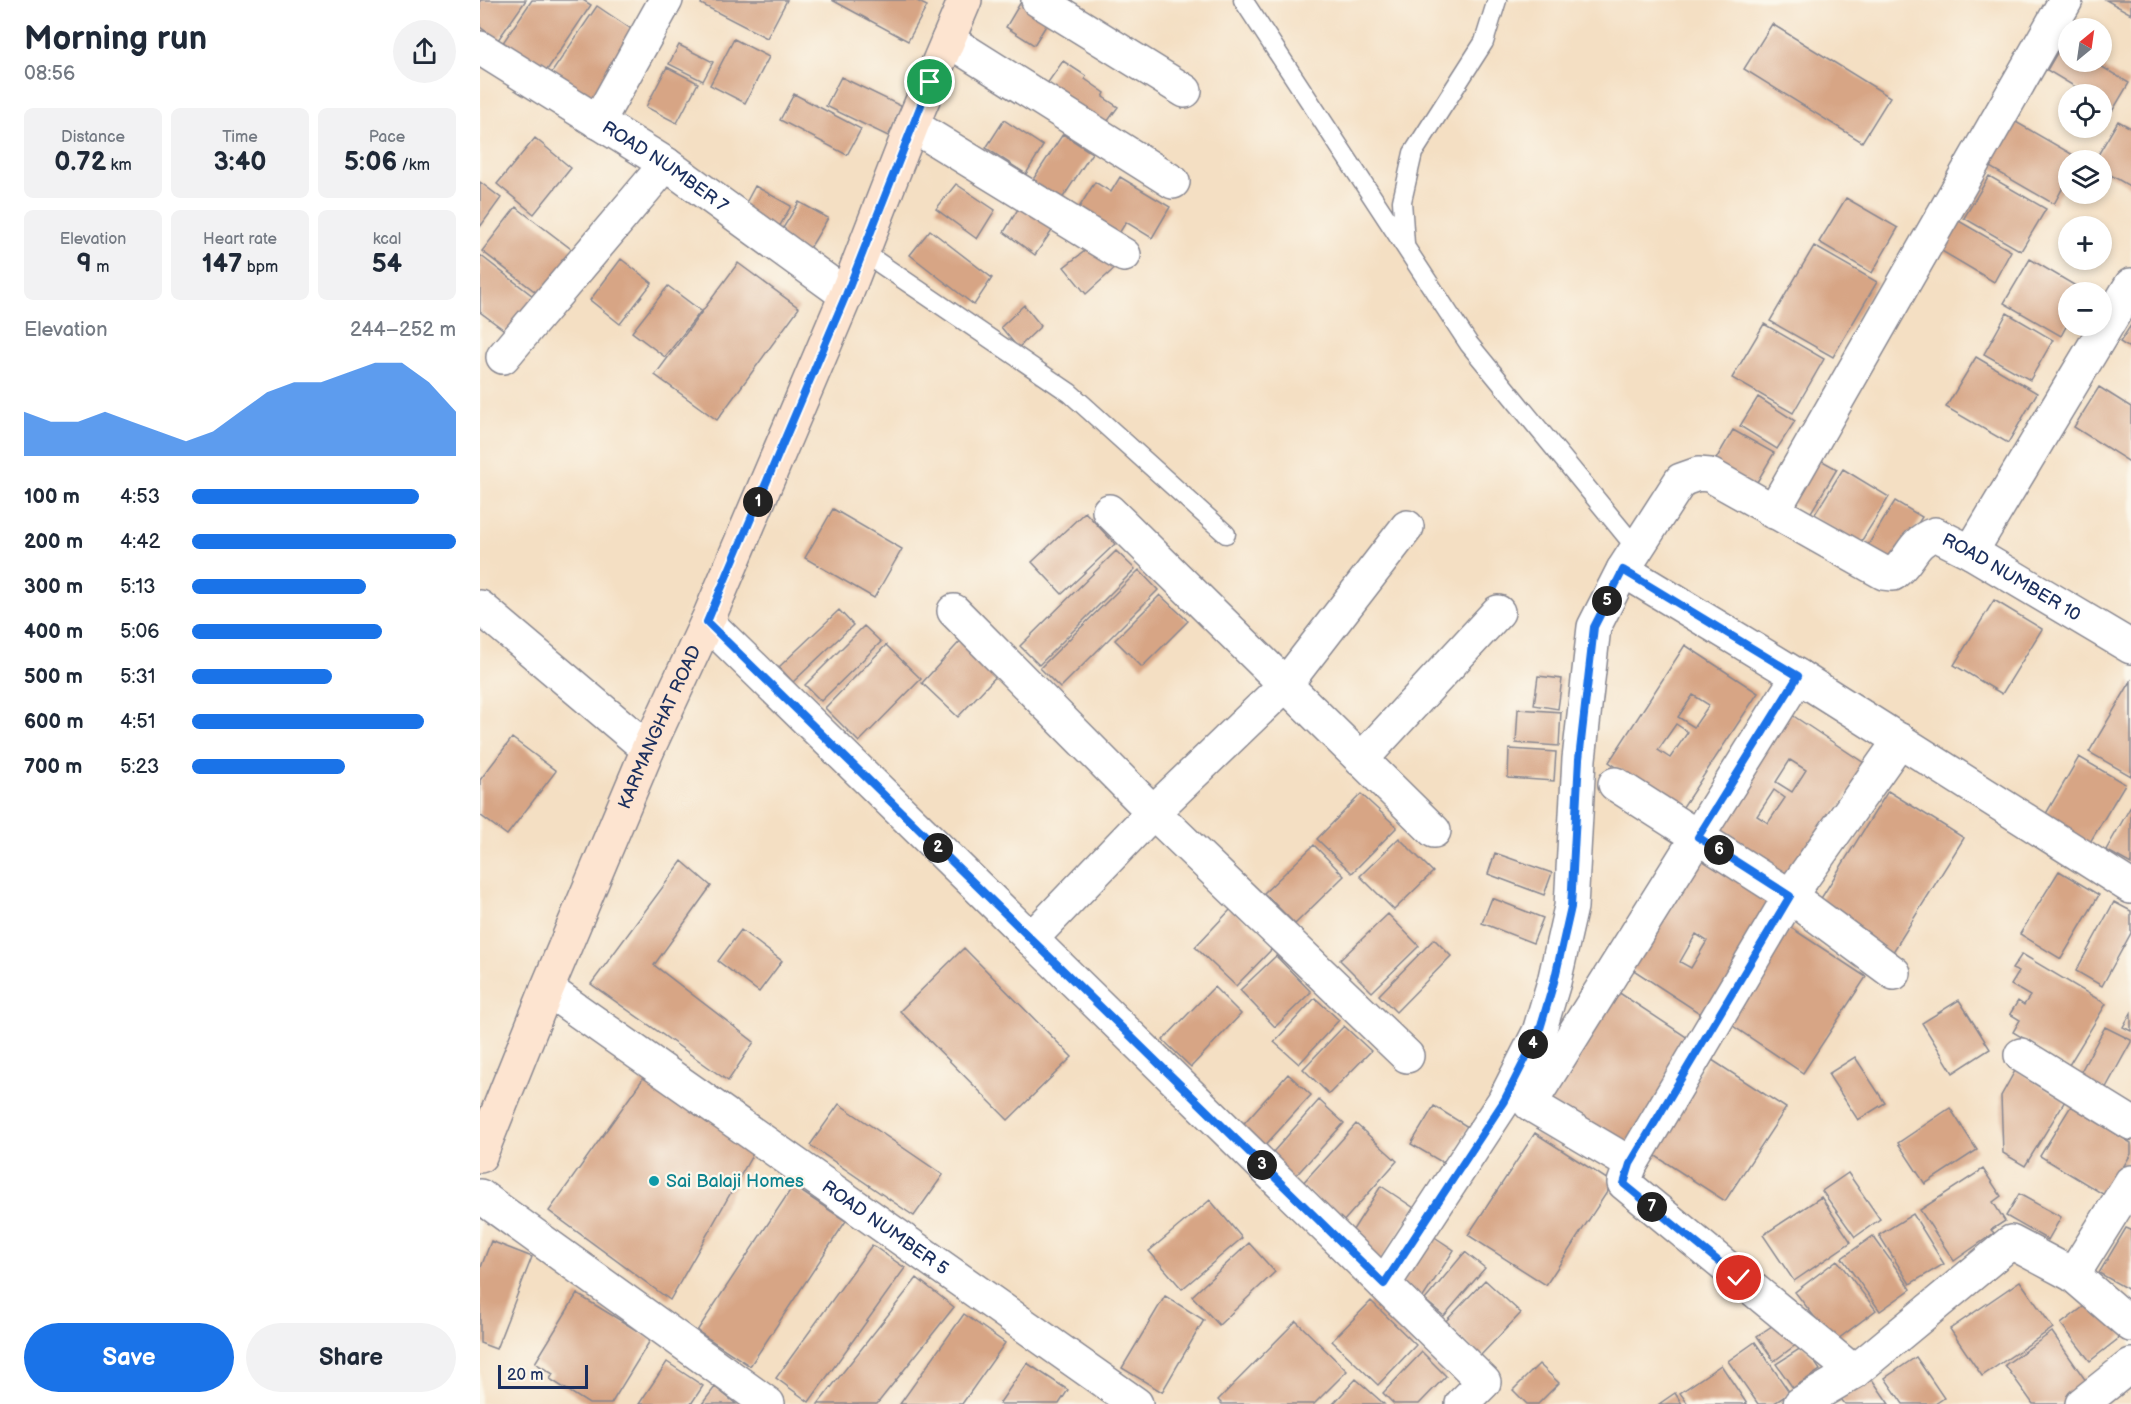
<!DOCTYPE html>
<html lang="en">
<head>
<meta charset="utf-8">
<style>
  body { margin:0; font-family:"Balsamiq Sans",sans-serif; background:#f2f2f3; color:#1f2937; height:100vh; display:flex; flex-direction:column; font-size:22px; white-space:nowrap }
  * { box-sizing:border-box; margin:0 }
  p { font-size:20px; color:#747a83 }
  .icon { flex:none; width:33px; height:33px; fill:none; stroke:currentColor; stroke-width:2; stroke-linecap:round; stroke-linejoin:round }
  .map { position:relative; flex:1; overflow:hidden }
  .side { display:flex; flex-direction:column; background:#fff; width:480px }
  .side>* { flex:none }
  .needle { width:39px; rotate:29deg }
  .controls { position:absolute; left:1578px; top:18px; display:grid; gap:12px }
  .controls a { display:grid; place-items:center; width:54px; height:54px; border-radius:50%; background:#fff; box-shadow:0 3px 9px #0003; font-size:30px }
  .scale { position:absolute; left:18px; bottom:15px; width:90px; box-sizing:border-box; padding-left:6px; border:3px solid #1b2f5e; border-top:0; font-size:16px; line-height:21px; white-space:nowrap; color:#1b2f5e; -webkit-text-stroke:4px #fbf7ec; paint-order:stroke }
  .pin { position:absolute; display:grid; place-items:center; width:51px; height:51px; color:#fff; margin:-26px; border:3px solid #fff; border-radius:50%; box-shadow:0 2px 6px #0007 }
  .km { position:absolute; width:30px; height:30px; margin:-15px; border-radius:50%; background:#222; color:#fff; font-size:16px; line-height:30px; text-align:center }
  .round { display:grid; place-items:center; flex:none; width:63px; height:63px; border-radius:32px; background:#f2f2f3 }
  .head { display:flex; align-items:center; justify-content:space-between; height:102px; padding:0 24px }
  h1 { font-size:33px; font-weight:700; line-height:45px }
  .figures { display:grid; grid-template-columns:repeat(3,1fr); gap:9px; height:102px; padding:6px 24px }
  .figures div { display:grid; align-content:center; border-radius:9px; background:#f2f2f3; text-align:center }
  .figures b { font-size:26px; font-weight:700 }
  .figures small { font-size:16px; font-weight:400 }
  .figures p { font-size:16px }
  .chart { height:168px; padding:12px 24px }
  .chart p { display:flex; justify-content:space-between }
  .chart svg { width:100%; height:108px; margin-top:6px; fill:#1a73e8; opacity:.7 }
  .action { display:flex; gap:12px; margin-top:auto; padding:12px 24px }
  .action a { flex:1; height:69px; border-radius:36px; background:#1a73e8; color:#fff; font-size:24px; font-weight:700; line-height:69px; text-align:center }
  .action a+a { background:#f2f2f3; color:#1f2937 }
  ul { padding:0 24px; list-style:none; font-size:20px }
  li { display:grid; grid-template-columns:96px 72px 1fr; align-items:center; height:45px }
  li i { height:15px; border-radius:8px; background:#1a73e8 }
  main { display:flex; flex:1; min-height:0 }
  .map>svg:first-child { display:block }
</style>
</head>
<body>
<main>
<section class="side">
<div class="head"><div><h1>Morning run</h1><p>08:56</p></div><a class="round"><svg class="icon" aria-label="share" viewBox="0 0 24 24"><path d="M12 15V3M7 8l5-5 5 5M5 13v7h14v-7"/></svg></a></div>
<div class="figures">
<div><p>Distance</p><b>0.72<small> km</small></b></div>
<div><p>Time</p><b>3:40</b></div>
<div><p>Pace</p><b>5:06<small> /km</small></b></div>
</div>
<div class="figures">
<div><p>Elevation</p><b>9<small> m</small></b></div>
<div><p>Heart rate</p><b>147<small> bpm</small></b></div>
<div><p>kcal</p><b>54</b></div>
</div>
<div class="chart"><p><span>Elevation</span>244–252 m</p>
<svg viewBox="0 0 160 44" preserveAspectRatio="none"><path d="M0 44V26L10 30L20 30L30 26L40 30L50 34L60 38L70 34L80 26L90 18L100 14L110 14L120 10L130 6L140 6L150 14L160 26V44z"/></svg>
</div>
<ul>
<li><b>100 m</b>4:53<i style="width:86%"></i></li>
<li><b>200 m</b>4:42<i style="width:100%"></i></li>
<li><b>300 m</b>5:13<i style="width:66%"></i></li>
<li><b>400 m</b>5:06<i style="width:72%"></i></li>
<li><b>500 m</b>5:31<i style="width:53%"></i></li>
<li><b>600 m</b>4:51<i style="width:88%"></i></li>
<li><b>700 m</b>5:23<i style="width:58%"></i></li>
</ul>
<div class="action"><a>Save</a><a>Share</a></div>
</section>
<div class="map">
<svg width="1651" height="1404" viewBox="0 0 1651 1404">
  <rect width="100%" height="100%" fill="#fbf7ec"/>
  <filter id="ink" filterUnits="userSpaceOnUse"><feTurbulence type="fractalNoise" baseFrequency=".0167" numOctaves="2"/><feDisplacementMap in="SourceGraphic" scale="12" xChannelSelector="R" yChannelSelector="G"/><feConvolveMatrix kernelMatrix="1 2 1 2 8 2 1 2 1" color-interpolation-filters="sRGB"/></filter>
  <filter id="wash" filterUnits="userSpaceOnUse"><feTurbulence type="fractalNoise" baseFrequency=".008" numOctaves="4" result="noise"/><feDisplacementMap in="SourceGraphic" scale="24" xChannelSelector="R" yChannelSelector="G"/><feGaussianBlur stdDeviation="1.35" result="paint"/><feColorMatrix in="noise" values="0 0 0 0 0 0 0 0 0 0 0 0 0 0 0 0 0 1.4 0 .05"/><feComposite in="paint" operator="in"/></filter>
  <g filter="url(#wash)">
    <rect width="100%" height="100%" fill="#f4dfc3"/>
    <g id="blocks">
      <path fill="#d7a585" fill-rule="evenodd" d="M 0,0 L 46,0 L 18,40 L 0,27 Z
        M 52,0 L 103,0 L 111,5 L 63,76 L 20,47 Z
        M 223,0 L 307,0 L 287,38 L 221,4 Z
        M 352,0 L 435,0 L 447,6 L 428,41 Z
        M 542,0 L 572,16 L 554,45 L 526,27 Z
        M 1626,0 L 1651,0 L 1651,14 Z
        M 117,6 L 160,35 L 110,107 L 68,78 Z
        M 1292,24 L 1410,97 L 1382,142 L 1264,69 Z
        M 1588,34 L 1588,62 L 1614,62 L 1649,83 L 1633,110 L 1622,103 L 1622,94 L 1607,94 L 1567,70 Z
        M 254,39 L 289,57 L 265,103 L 230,85 Z
        M 199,45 L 233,62 L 223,81 L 189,64 Z
        M 583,61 L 606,76 L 605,79 L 625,93 L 623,97 L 638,107 L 622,129 L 564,88 Z
        M 187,67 L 218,83 L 197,123 L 166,107 Z
        M 361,77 L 423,107 L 408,136 L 346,106 Z
        M 314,94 L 381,129 L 367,155 L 300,120 Z
        M 524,120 L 563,146 L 546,174 L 506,148 Z
        M 1534,121 L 1602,160 L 1588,160 L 1588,178 L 1574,204 L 1508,166 Z
        M 1638,121 L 1651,128 L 1651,187 L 1622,170 L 1622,160 L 1615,160 Z
        M 583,134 L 612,153 L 578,205 L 548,187 Z
        M 55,138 L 91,168 L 54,214 L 17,184 Z
        M 1509,176 L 1566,209 L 1541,251 L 1484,218 Z
        M 640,177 L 690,207 L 672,238 L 646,222 L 635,240 L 595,214 L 615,182 L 631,192 Z
        M 0,182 L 21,198 L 0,227 Z
        M 476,184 L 515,210 L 497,239 L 456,209 Z
        M 275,186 L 311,206 L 294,236 L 259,216 Z
        M 1366,198 L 1418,228 L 1392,273 L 1339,242 Z
        M 319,202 L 348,218 L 326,255 L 297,238 Z
        M 541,204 L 574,228 L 555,255 L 524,232 Z
        M 36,207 L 95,252 L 61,296 L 2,251 Z
        M 1477,220 L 1531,251 L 1514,282 L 1460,250 Z
        M 450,230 L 512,278 L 494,305 L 430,255 Z
        M 614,244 L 636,267 L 606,294 L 584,267 Z
        M 1334,246 L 1397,282 L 1353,357 L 1290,321 Z
        M 0,255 L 58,300 L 31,335 L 0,312 Z
        M 141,259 L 172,283 L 140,324 L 110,300 Z
        M 1550,259 L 1606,292 L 1588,292 L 1588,323 L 1581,336 L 1524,303 Z
        M 258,263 L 319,308 L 237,420 L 175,375 Z
        M 188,286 L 221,311 L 185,357 L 152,332 Z
        M 544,305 L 561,326 L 538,348 L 521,327 Z
        M 1527,313 L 1573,340 L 1550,380 L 1504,354 Z
        M 1284,324 L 1344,359 L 1313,413 L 1252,378 Z
        M 1651,325 L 1651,349 L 1640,342 Z
        M 1496,357 L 1557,393 L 1528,443 L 1466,407 Z
        M 1619,387 L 1651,407 L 1651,463 L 1594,427 Z
        M 1278,397 L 1315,421 L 1297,449 L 1260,426 Z
        M 1253,430 L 1294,453 L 1273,489 L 1232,466 Z
        M 1337,458 L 1357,469 L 1330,514 L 1311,502 Z
        M 1363,469 L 1409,497 L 1379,545 L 1333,517 Z
        M 1415,501 L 1442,517 L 1411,567 L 1385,550 Z
        M 353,509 L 422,549 L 394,598 L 325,558 Z
        M 605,512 L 635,544 L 582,594 L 552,562 Z
        M 636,551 L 655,569 L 559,665 L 540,646 Z
        M 659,570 L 678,590 L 580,688 L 560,668 Z
        M 680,595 L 708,621 L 662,667 L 635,640 Z
        M 1514,600 L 1562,629 L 1522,694 L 1474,665 Z
        M 359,610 L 373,625 L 313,682 L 299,667 Z
        M 384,626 L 401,642 L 341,701 L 325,685 Z
        M 484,637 L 521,671 L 478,717 L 442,683 Z
        M 406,645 L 441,679 L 379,742 L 345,708 Z
        M 1205,645 L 1278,693 L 1201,810 L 1129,762 ZM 1213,695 L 1229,705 L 1214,727 L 1198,717 ZM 1196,724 L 1208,732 L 1190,758 L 1178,750 Z
        M 1058,676 L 1082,679 L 1078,709 L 1054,705 Z
        M 1651,681 L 1651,776 L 1609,752 Z
        M 1038,709 L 1081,712 L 1079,746 L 1036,743 Z
        M 1309,713 L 1387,765 L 1311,881 L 1233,829 ZM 1310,760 L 1326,770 L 1312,792 L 1296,782 ZM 1294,790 L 1305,798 L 1288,823 L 1277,816 Z
        M 32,738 L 76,771 L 27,835 L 0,815 L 0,780 Z
        M 1029,749 L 1076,752 L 1074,781 L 1028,778 Z
        M 1599,757 L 1645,784 L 1609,844 L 1564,817 Z
        M 1408,791 L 1484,838 L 1411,955 L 1335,908 Z
        M 881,794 L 917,827 L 872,873 L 837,839 Z
        M 1651,806 L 1651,864 L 1626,850 Z
        M 919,838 L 953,872 L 914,910 L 880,876 Z
        M 834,845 L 864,876 L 815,924 L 784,893 Z
        M 1015,853 L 1072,873 L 1064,895 L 1008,874 Z
        M 1222,855 L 1301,906 L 1227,1018 L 1149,967 ZM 1216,934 L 1227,941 L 1211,968 L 1200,962 Z
        M 202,861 L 231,886 L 174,965 L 274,1042 L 248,1081 L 111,984 Z
        M 1579,871 L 1619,895 L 1581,959 L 1540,934 Z
        M 1012,898 L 1063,918 L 1053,943 L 1002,923 Z
        M 1634,902 L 1651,911 L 1651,933 L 1622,986 L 1596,971 Z
        M 751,909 L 793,948 L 756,986 L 715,947 Z
        M 908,914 L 939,946 L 892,992 L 860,960 Z
        M 1310,927 L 1386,977 L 1323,1073 L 1247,1022 Z
        M 261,930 L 302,961 L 279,992 L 238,961 Z
        M 954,939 L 971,956 L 916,1012 L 899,995 Z
        M 484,948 L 592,1057 L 528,1120 L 420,1011 Z
        M 1542,954 L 1626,1004 L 1589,1065 L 1533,1032 L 1540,1020 L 1530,1014 L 1538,1001 L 1544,1005 L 1550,996 L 1531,985 L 1539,972 L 1532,969 Z
        M 796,956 L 831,992 L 795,1027 L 760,990 Z
        M 734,987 L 761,1014 L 711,1067 L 683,1040 Z
        M 1135,990 L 1214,1042 L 1140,1154 L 1062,1102 Z
        M 835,998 L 859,1020 L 819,1064 L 794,1042 Z
        M 1479,1000 L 1510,1049 L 1473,1073 L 1442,1023 Z
        M 1651,1013 L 1651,1031 L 1643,1027 Z
        M 864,1026 L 891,1051 L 849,1094 L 823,1069 Z
        M 1625,1027 L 1651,1040 L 1651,1042 L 1624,1091 L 1598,1077 Z
        M 1375,1057 L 1405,1103 L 1378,1120 L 1348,1074 Z
        M 1229,1058 L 1306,1108 L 1245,1201 L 1168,1151 Z
        M 1536,1069 L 1585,1101 L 1545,1166 L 1523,1153 L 1521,1096 Z
        M 167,1073 L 275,1150 L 190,1300 L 69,1211 Z
        M 808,1074 L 831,1095 L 780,1151 L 757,1131 Z
        M 839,1100 L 864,1123 L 810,1182 L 786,1160 Z
        M 359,1104 L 463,1175 L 434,1216 L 330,1145 Z
        M 954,1106 L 988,1127 L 965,1164 L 931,1144 Z
        M 1591,1106 L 1651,1143 L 1651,1154 L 1626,1196 L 1560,1156 Z
        M 1470,1108 L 1497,1150 L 1445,1184 L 1418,1143 Z
        M 876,1124 L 917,1161 L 862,1223 L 821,1185 Z
        M 1055,1133 L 1133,1183 L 1066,1285 L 988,1235 Z
        M 1503,1169 L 1521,1196 L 1513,1202 L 1525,1221 L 1511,1230 L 1514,1233 L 1474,1261 L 1440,1210 Z
        M 1368,1173 L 1400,1219 L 1375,1237 L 1342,1191 Z
        M 313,1186 L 366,1221 L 270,1366 L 217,1331 Z
        M 901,1186 L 934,1208 L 898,1265 L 864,1244 Z
        M 1539,1194 L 1581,1217 L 1568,1240 L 1526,1216 Z
        M 1341,1197 L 1371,1242 L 1314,1281 L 1283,1235 Z
        M 730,1200 L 762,1238 L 702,1289 L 669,1251 Z
        M 1433,1214 L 1464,1264 L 1430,1284 L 1399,1235 Z
        M 1646,1228 L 1651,1230 L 1651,1291 L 1619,1273 Z
        M 953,1236 L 974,1250 L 942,1299 L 921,1285 Z
        M 1393,1236 L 1431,1289 L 1400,1311 L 1362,1258 Z
        M 11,1241 L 52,1257 L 16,1349 L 0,1343 L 0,1270 Z
        M 769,1243 L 795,1272 L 739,1325 L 712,1296 Z
        M 392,1245 L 425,1268 L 329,1402 L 296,1378 Z
        M 985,1252 L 1005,1268 L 964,1316 L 945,1300 Z
        M 1357,1260 L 1396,1310 L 1354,1342 L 1315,1292 Z
        M 437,1278 L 474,1307 L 397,1404 L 338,1404 Z
        M 1005,1280 L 1041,1313 L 1000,1356 L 964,1323 Z
        M 1540,1281 L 1573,1328 L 1502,1376 L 1470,1329 Z
        M 97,1294 L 171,1339 L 131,1404 L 109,1404 L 70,1379 L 73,1374 L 55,1363 Z
        M 685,1296 L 724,1320 L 682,1392 L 642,1368 Z
        M 1615,1298 L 1643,1335 L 1610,1361 L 1581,1324 Z
        M 891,1301 L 936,1345 L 898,1385 L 852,1341 Z
        M 484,1314 L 525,1343 L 482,1404 L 420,1404 Z
        M 1304,1318 L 1321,1341 L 1294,1361 L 1277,1336 Z
        M 816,1321 L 867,1371 L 834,1404 L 742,1404 L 738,1400 Z
        M 1572,1332 L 1613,1391 L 1593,1404 L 1553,1404 L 1525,1365 Z
        M 1275,1342 L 1310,1393 L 1293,1404 L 1278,1404 L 1248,1361 Z
        M 1324,1346 L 1340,1370 L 1313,1388 L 1296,1364 Z
        M 942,1352 L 966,1376 L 939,1404 L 914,1404 L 903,1393 Z
        M 1436,1357 L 1464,1398 L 1455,1404 L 1423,1404 L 1405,1378 Z
        M 187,1362 L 223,1386 L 211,1404 L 159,1404 Z
        M 547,1363 L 588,1390 L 579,1404 L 519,1404 Z
        M 1059,1364 L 1079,1383 L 1058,1404 L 1047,1404 L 1033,1390 Z
        M 1241,1365 L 1267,1404 L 1208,1404 L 1200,1393 Z
        M 1391,1378 L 1409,1404 L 1365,1404 L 1361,1399 Z
        M 876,1379 L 904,1404 L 853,1404 Z
        M 235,1387 L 256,1404 L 222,1404 Z
        M 1195,1393 L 1202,1404 L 1179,1404 Z"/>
    </g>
  </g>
  <g filter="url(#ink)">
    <use href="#blocks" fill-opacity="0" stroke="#888790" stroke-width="1.5"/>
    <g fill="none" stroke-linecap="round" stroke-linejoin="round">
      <g stroke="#888790" stroke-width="21">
        <path id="lane" d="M 763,0 L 989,344 L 1157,549
          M 925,244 L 922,201 L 933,153 L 1004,42 L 1017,0
          M 383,252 L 590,393 L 746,534"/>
      </g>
      <g stroke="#888790" stroke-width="36">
        <g id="street">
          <path d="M 558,0 L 705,91"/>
          <path d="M 468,40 L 693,182"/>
          <path id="s1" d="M 0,48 L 186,164 L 366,295"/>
          <path d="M 118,122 L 186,0"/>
          <path d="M 432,125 L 644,255"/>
          <path d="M 23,357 L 186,164"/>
          <path d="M 629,511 L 954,831"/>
          <path d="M 1293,512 L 1586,0"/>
          <path d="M 1491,552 L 1651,285"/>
          <path d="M 1143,570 L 1318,676 L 1651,887"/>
          <path d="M 0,607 L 168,749"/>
          <path d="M 474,611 L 673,812 L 927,1056"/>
          <path d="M 227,622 L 1004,1382 L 982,1404"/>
          <path d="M 881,760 L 1018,612"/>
          <path d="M 1135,784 L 1310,896 L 1414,973"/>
          <path d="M 551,939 L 673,812 L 805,685 L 927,527"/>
          <path id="s2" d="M 67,989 L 656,1404"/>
          <path d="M 1541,1055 L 1651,1123"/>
          <path d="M 1151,1164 L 1050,1104 L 1318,676"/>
          <path d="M 0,1196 L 288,1404"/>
          <path d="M 1593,1275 L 1651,1182"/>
          <path id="s3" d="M 904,1284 L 1024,1101 L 1059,1032 L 1074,982 L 1091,907 L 1099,759 L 1114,627 L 1143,570 L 1201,480 L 1218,474 L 1230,475 L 1404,573 L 1413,574 C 1432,560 1431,542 1455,534 L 1491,552 L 1651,647"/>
          <path d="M 1374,1372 L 1144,1183 L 1151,1164 L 1310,896 L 1420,740"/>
          <path d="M 1320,1404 L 1374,1372 L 1531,1242 L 1593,1275 L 1651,1325"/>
          <path d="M 1602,1404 L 1651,1365"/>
        </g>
      </g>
      <g stroke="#888790" stroke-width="36">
        <g id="secondary">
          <path id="s4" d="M 0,1156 L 67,989 L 168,749 L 227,622 L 366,295 L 432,125 L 485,0"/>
        </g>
      </g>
      <use href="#lane" stroke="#fff" stroke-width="18"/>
      <use href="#street" stroke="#fff" stroke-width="33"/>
      <use href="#secondary" stroke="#fde4d0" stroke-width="33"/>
    </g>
  </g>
  <g fill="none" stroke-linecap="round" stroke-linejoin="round" filter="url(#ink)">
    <g stroke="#fff" stroke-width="12">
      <path id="route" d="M 450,82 L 366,295 L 227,622 L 904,1284 L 1024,1101 L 1059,1032 L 1074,982 L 1091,907 L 1099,759 L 1114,627 L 1143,570 L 1318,676 L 1218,837 L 1310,896 L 1150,1164 L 1144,1184 L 1259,1278"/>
    </g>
    <use href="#route" stroke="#1a73e8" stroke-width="8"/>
  </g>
  <circle fill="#0f9aa8" stroke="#fbf7ec" stroke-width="2" cx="174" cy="1181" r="6"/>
  <g text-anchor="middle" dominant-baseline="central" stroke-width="4.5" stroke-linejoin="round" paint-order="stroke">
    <g font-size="18" fill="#1b2f5e" stroke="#fbf7ec">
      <text stroke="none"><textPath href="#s1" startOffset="220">ROAD NUMBER 7</textPath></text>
      <text stroke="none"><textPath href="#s3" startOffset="1263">ROAD NUMBER 10</textPath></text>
      <text stroke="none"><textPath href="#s4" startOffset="465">KARMANGHAT ROAD</textPath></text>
      <text stroke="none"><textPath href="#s2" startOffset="414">ROAD NUMBER 5</textPath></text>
    </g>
    <g font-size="18" fill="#0d838f" stroke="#fbf7ec" text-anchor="start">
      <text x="186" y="1181">Sai Balaji Homes</text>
    </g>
  </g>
</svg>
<div class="controls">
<a><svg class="needle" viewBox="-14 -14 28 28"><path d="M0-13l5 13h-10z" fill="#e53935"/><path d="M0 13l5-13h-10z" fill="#747a83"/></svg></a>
<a><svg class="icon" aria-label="locate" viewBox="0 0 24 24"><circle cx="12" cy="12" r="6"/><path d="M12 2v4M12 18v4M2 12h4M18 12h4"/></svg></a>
<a><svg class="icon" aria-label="layers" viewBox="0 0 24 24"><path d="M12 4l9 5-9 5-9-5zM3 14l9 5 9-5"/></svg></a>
<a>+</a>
<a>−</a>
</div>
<div class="scale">20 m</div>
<div class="pin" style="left:450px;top:82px;background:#1e9e55"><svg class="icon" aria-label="arrive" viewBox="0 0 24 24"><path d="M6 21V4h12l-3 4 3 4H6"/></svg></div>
<div class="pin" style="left:1259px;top:1278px;background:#d93025"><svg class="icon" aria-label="check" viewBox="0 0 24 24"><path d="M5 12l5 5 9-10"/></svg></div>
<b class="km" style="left:278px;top:502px">1</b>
<b class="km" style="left:458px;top:848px">2</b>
<b class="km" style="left:782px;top:1165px">3</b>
<b class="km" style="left:1053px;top:1044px">4</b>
<b class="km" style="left:1127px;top:601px">5</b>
<b class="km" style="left:1239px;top:850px">6</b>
<b class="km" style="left:1172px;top:1207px">7</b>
</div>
</main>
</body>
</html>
